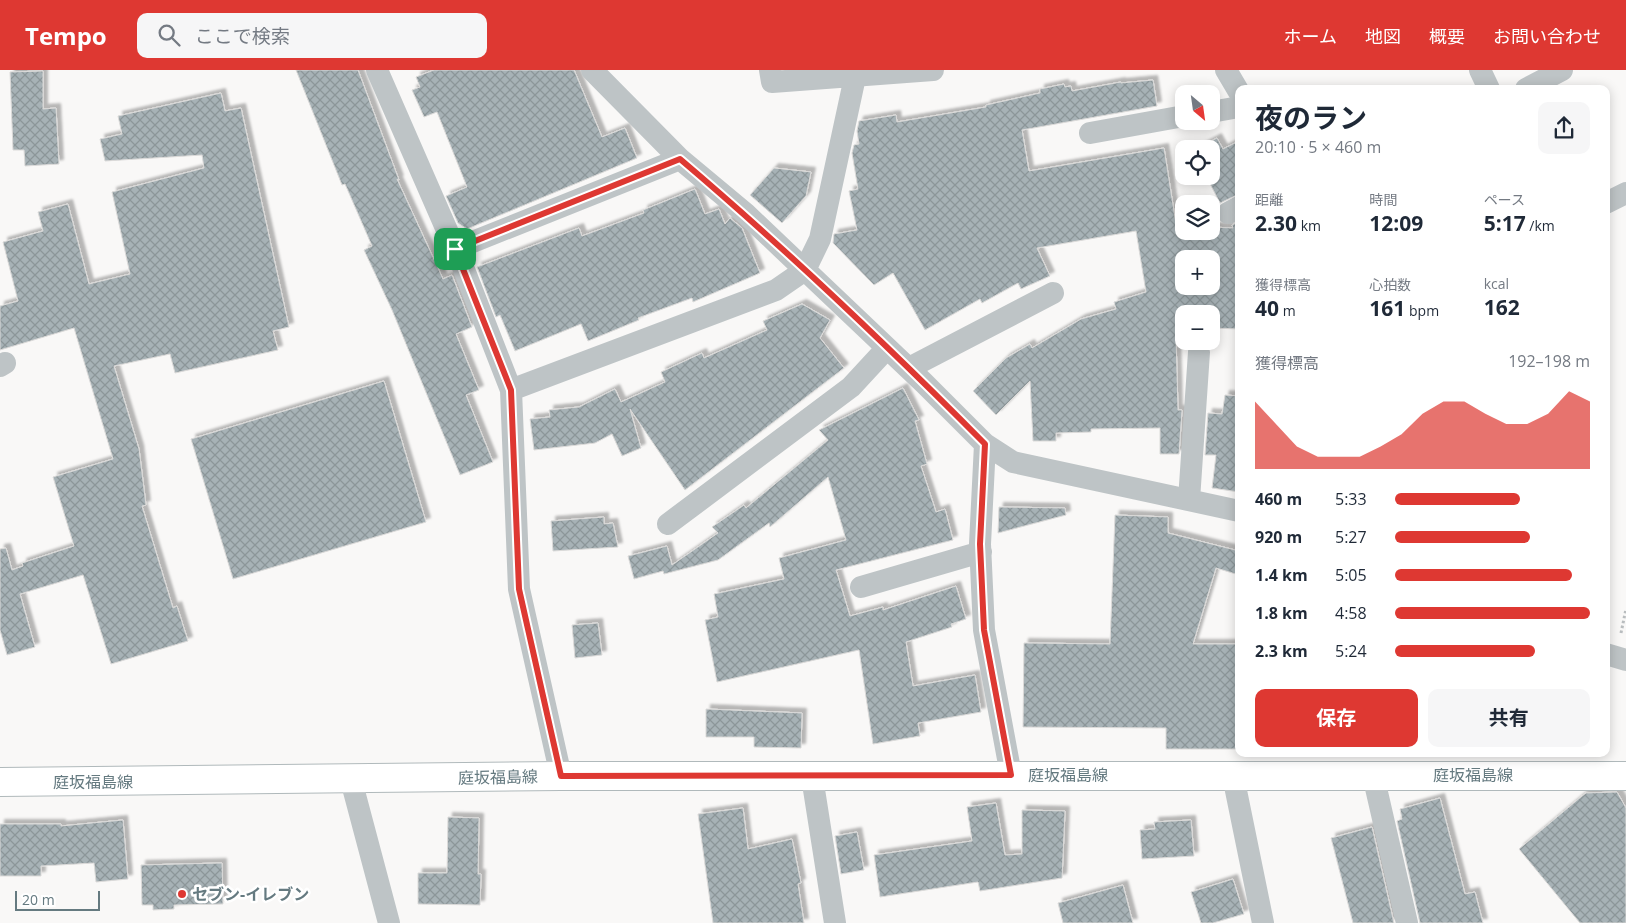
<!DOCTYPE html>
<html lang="ja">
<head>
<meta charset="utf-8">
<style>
  body { margin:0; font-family:"Open Sans","Noto Sans JP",sans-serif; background:#f6f6f7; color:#1f2937; height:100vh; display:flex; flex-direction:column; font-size:19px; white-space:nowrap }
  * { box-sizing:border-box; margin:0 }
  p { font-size:16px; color:#747a83 }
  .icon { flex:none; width:28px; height:28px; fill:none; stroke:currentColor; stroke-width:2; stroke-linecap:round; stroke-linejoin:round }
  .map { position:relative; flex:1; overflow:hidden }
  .side { position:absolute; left:1235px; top:15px; width:375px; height:672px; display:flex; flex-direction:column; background:#fff; border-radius:10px; box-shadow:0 2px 12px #0003 }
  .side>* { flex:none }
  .needle { width:32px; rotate:151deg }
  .tools { position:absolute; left:1175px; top:15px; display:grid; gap:10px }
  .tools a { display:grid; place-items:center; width:45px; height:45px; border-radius:10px; background:#fff; box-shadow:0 2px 12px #0003; font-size:25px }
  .scale { position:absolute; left:15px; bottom:12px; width:85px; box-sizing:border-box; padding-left:5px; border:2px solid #657a80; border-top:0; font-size:14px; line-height:18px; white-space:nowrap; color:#657a80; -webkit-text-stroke:4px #fff; paint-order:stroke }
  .pin { position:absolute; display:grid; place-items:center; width:42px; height:42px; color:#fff; margin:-21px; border-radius:10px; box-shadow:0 2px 8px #0006 }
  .round { display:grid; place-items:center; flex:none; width:52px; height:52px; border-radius:10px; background:#f6f6f7 }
  .summary { display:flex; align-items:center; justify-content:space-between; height:85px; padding:0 20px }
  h1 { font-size:28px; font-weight:700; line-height:38px }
  .metrics { display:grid; grid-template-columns:repeat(3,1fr); gap:8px; height:85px; padding:5px 20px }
  .metrics div { display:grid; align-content:center }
  .metrics b { font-size:21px; font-weight:700 }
  .metrics small { font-size:14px; font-weight:400 }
  .metrics p { font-size:14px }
  .chart { height:140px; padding:10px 20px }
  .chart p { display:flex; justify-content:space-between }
  .chart svg { width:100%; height:90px; margin-top:5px; fill:#de3832; opacity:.7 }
  .primary-button { display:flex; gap:10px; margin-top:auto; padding:10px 20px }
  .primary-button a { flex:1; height:58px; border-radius:10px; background:#de3832; color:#fff; font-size:20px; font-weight:700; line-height:58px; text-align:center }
  .primary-button a+a { background:#f6f6f7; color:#1f2937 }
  ul { padding:0 20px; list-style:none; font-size:16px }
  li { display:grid; grid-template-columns:80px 60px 1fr; align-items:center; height:38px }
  li i { height:12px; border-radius:6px; background:#de3832 }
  header { display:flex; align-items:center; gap:30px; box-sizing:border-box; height:70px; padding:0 25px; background:#de3832; color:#fff }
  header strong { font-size:24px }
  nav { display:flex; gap:28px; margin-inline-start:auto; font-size:18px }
  .search { width:350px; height:45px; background:#f6f6f7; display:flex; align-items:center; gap:12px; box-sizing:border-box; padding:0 18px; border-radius:10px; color:#747a83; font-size:19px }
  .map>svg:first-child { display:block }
</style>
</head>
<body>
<header>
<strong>Tempo</strong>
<div class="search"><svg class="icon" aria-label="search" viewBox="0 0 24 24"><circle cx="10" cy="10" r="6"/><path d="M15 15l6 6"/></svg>ここで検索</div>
<nav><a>ホーム</a><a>地図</a><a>概要</a><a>お問い合わせ</a></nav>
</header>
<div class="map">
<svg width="1626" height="853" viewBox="0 0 1626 853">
  <defs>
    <pattern id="building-cross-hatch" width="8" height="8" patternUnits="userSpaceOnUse" patternTransform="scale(1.25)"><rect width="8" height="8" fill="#a7b2b6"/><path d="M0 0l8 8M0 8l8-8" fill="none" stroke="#8c9699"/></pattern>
    <filter id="shadow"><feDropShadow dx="4.5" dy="-4.5" stdDeviation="1" flood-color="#0004"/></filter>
  </defs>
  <rect width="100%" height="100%" fill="#f9f8f7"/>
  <path fill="url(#building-cross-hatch)" stroke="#dbdad9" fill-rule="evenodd" filter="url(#shadow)" d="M 296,0 L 358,0 L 399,110 L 397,109 L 443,209 L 452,205 L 472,257 L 456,264 L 479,320 L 466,325 L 493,392 L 460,405 L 392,240 L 364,180 L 372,176 L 345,114 L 342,115 Z
    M 434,0 L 574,0 L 602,67 L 625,58 L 637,88 L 467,159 L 458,153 L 446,126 L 467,117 L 437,42 L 424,47 L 412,20 L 420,17 L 416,7 Z
    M 43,1 L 43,39 L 56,38 L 59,94 L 25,96 L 24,80 L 13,80 L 10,2 Z
    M 1153,10 L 1157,36 L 1022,60 L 1029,101 L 1164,78 L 1176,154 L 1184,155 L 1184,161 L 1211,161 L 1211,157 L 1233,158 L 1232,155 L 1239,152 L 1239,259 L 1211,258 L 1211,244 L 1184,244 L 1184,267 L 1176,267 L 1178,340 L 1182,340 L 1179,384 L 1160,384 L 1160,358 L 1091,359 L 1091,362 L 1056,363 L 1056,371 L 1033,371 L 1030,311 L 996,345 L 973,321 L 1006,288 L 1030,274 L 1032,278 L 1081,249 L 1116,239 L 1114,232 L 1146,222 L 1136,161 L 1037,178 L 1050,206 L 1021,219 L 1018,213 L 982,233 L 980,229 L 925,260 L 893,203 L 874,215 L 833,173 L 834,164 L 857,160 L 849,121 L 858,119 L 852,83 L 854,75 L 859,74 L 857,61 L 859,51 L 896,45 L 897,52 L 986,37 L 986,35 L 1040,23 L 1040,19 L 1064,14 L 1065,17 L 1071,16 L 1072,21 L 1121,12 L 1121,13 ZM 1184,189 L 1211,189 L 1211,216 L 1184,216 Z
    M 221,23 L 225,41 L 241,38 L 289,257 L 273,261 L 278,280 L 175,303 L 170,284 L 114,296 L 139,379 L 146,435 L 142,436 L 173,538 L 177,536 L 188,571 L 111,594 L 83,505 L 20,524 L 35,577 L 7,585 L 0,560 L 0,479 L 6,478 L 12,500 L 23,496 L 22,493 L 74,476 L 53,407 L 113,389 L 74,258 L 0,280 L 0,236 L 18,231 L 3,172 L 43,161 L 38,142 L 68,134 L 89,214 L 130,204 L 112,122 L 204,98 L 202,85 L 105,91 L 100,69 L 122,64 L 118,46 Z
    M 1217,68 L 1223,79 L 1239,71 L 1239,124 L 1220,133 L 1206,106 L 1211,106 L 1211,79 L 1197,79 Z
    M 774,98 L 811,102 L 806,126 L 782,153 L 750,125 Z
    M 695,119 L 705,144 L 719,139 L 725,154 L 730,148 L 742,158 L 760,203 L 693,232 L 692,228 L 638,248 L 639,250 L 588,271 L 581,254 L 515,281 L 500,245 L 496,247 L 477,197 L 579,158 L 582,166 L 644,143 L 643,140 Z
    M 802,234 L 830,250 L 820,268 L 844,298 L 685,420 L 630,339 L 641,378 L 622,386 L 612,364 L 595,373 L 534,380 L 530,349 L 550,347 L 549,340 L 579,337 L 615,319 L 621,332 L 665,312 L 661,302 L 702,283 L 704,288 L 767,260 L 763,251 Z
    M 384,311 L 426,452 L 233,509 L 191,369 Z
    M 903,318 L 919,350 L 915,351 L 927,394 L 921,396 L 936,442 L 945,439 L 953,470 L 836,500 L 850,546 L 883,537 L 883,540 L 956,516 L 966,549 L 951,554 L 952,557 L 906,572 L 913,616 L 975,605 L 981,642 L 918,653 L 920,666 L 873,674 L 859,580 L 717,612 L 705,550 L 718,547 L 714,524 L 784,509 L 779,488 L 846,470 L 828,407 L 770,457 L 769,453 L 718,490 L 664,504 L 663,501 L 634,509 L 628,486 L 667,476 L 672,495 L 718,463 L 712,457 L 744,435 L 746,438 L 828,370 L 819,360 Z
    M 1225,325 L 1239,326 L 1239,422 L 1212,418 L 1216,385 L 1205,385 L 1208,343 L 1222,344 Z
    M 999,437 L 1065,438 L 1066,445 L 998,463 Z
    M 1115,445 L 1168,447 L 1168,463 L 1239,481 L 1239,505 L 1216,498 L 1193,574 L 1239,574 L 1238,679 L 1166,679 L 1166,658 L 1023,657 L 1024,573 L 1110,574 Z
    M 604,447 L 604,454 L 613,453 L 618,477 L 553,481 L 551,451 Z
    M 598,553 L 602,585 L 575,588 L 572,555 Z
    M 706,639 L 802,643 L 801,678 L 754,677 L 754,667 L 706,667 Z
    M 1617,722 L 1626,738 L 1626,853 L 1580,853 L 1519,779 L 1582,726 L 1586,723 Z
    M 1440,728 L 1465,824 L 1475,822 L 1483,853 L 1420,853 L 1397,751 L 1402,749 L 1400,739 Z
    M 996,733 L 1005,785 L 1022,784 L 1022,740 L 1065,741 L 1062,808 L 980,821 L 978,812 L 880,827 L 874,785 L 972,771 L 967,737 Z
    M 743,738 L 748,779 L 792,769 L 801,813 L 798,814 L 804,853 L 713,853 L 698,744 Z
    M 448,747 L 479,748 L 478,804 L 481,804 L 480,835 L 418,834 L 418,803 L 447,803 Z
    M 123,750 L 128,809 L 96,812 L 94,793 L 41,796 L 41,806 L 0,806 L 0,754 L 61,754 L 61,756 Z
    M 1191,750 L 1194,786 L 1142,789 L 1140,760 L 1155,759 L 1154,752 Z
    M 1372,757 L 1394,853 L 1353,853 L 1331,768 Z
    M 857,762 L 864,800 L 841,804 L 835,766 Z
    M 222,793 L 223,834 L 174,835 L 174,839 L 153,840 L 153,835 L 142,835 L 141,795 Z
    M 1233,809 L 1244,844 L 1213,853 L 1201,853 L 1191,822 Z
    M 1123,815 L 1133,853 L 1063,853 L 1058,833 Z"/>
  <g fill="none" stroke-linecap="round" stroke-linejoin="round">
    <g stroke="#b0b9bb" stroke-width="30">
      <path id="secondary" d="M 0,712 L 561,706 L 1626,706"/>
    </g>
    <path stroke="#b9bdbf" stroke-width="3" stroke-dasharray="2.5 2.5" stroke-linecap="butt" d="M 1621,563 L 1626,539"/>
    <path stroke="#bec4c6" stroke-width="22" d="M 377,0 L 463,197 L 511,320 L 519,519 L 561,706
      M 592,0 L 680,89 L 746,144 L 924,313 L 985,374 L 1013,392 L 1239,441
      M 770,0 L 772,12 L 933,0
      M 1226,0 L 1239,22
      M 1480,0 L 1489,19
      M 1526,19 L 1562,0
      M 1211,42 L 1239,37
      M 1090,63 L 1184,46
      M 1606,133 L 1626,123
      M 1228,143 L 1239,137
      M 455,179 L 680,89
      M 0,296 L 5,293
      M 909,298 L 1053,223
      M 511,320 L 776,220 L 805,200 L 820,169 L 855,7
      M 985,374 L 980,474 L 984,560 L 1011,705
      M 1189,430 L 1199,282
      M 668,454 L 851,317 L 887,278
      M 861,517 L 981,482
      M 1606,584 L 1626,590
      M 1373,705 L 1407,853
      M 1233,706 L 1263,853
      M 812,707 L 835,853
      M 351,710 L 389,853"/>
    <use href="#secondary" stroke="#fff" stroke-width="28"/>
  </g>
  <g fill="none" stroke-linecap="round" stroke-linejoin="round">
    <g stroke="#fff" stroke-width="10">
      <path id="route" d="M 680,89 C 786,179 887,275 985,374 L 980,474 L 984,560 L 1011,705 L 561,706 L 519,519 L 511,320 L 455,179 Z"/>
    </g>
    <use href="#route" stroke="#de3832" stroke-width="6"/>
  </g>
  <circle fill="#de3832" stroke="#fff" stroke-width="2" cx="182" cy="824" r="5"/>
  <g text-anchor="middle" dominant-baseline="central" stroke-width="5" stroke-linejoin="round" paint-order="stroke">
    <g font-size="16" fill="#657a80" stroke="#fff">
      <text x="1068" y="705">庭坂福島線</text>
      <text x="1473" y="705">庭坂福島線</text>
      <text transform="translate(498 707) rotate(-1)">庭坂福島線</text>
      <text x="93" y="712">庭坂福島線</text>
    </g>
    <g font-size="16" font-weight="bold" fill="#657a80" stroke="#fff" text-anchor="start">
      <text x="192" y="824">セブン-イレブン</text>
    </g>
  </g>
</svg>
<div class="tools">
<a><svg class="needle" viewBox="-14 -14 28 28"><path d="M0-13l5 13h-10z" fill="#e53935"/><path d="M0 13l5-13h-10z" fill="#747a83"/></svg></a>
<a><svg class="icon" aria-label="locate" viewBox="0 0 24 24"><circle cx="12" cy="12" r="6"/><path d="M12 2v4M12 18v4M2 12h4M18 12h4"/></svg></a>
<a><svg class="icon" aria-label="layers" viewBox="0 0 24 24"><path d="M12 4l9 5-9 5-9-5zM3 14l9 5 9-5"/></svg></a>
<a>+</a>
<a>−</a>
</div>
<div class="scale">20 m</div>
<div class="pin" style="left:455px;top:179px;background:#1e9e55"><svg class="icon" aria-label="arrive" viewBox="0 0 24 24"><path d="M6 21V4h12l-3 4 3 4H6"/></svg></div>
<section class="side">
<div class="summary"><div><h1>夜のラン</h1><p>20:10 · 5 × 460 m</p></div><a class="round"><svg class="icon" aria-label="share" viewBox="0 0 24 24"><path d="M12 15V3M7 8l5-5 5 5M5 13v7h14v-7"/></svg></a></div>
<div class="metrics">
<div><p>距離</p><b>2.30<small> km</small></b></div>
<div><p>時間</p><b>12:09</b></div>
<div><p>ペース</p><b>5:17<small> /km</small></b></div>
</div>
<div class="metrics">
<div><p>獲得標高</p><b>40<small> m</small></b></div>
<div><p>心拍数</p><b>161<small> bpm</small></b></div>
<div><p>kcal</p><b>162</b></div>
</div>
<div class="chart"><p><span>獲得標高</span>192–198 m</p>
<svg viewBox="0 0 160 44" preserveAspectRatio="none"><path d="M0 44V11L10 22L20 33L30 38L40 38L50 38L60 33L70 27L80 17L90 11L100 11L110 17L120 22L130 22L140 17L150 6L160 11V44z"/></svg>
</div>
<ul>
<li><b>460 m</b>5:33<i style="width:64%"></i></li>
<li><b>920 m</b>5:27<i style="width:69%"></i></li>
<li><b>1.4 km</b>5:05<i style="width:91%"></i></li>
<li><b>1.8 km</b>4:58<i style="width:100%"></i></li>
<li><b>2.3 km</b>5:24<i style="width:72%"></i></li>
</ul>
<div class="primary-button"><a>保存</a><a>共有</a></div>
</section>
</div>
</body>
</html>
